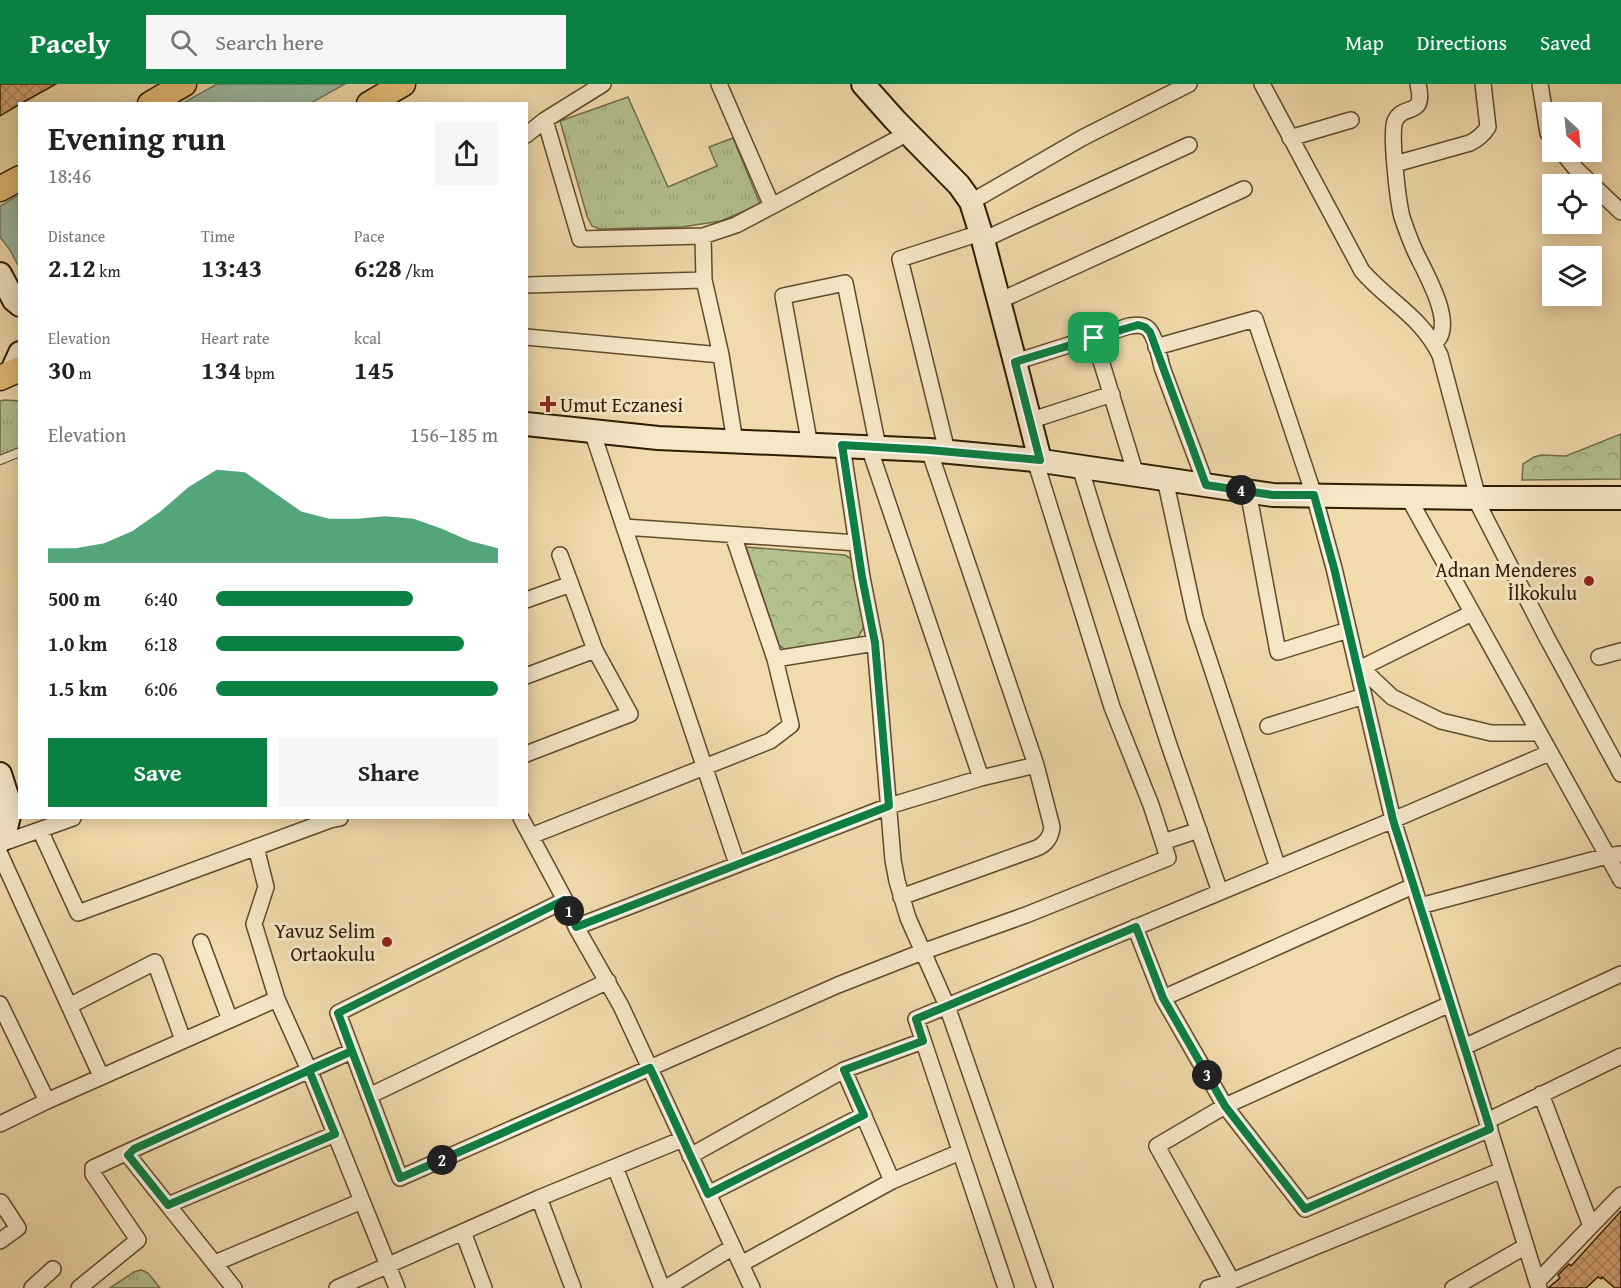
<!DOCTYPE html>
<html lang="en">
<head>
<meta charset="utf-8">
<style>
  body { margin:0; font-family:"Gentium Book Plus",serif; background:#f6f6f6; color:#222; height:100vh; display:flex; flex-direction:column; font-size:22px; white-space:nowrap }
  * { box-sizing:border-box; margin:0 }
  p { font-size:20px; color:#767676 }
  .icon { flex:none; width:33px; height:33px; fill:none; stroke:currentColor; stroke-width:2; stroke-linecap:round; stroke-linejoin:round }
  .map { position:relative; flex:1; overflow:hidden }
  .drawer { position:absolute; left:18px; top:18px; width:510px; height:717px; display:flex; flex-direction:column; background:#fff; border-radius:0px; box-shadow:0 3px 15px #0003 }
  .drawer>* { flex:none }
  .needle { width:39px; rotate:153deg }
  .tools { position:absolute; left:1542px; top:18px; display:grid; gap:12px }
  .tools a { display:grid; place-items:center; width:60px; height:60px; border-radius:0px; background:#fff; box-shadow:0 3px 15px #0003; font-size:30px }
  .pin { position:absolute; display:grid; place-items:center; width:51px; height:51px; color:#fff; margin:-26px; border-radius:12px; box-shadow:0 3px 9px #0006 }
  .km { position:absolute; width:30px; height:30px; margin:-15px; border-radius:50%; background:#222; color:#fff; font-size:16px; line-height:30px; text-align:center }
  .round { display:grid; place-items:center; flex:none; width:63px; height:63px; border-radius:0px; background:#f6f6f6 }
  .headline { display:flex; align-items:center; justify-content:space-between; height:102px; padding:0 30px }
  h1 { font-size:33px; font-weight:800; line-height:45px }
  .stats { display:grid; grid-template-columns:repeat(3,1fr); gap:9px; height:102px; padding:6px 30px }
  .stats div { display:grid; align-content:center }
  .stats b { font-size:26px; font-weight:800 }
  .stats small { font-size:16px; font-weight:400 }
  .stats p { font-size:16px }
  .chart { height:168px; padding:12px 30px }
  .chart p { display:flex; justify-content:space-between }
  .chart svg { width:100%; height:108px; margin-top:6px; fill:#0b8043; opacity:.7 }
  .button { display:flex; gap:12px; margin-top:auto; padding:12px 30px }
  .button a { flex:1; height:69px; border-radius:0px; background:#0b8043; color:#fff; font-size:24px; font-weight:800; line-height:69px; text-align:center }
  .button a+a { background:#f6f6f6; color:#222 }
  ul { padding:0 30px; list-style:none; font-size:20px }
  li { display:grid; grid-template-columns:96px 72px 1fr; align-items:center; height:45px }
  li i { height:15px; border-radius:8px; background:#0b8043 }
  header { display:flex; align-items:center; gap:36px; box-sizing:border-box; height:84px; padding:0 30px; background:#0b8043; color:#fff }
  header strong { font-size:28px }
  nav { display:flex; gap:33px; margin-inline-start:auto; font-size:21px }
  .search { width:420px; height:54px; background:#f6f6f6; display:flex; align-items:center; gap:15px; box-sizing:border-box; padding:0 21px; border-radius:0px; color:#767676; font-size:22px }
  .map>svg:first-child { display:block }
</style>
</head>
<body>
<header>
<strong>Pacely</strong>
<div class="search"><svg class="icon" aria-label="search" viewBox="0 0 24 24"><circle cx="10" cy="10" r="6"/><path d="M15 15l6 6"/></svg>Search here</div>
<nav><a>Map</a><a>Directions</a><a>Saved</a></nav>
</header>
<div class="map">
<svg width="1621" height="1204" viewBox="0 0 1621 1204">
  <defs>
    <pattern id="grass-tufts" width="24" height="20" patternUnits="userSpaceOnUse" patternTransform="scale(1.5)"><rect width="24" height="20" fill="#b3c18e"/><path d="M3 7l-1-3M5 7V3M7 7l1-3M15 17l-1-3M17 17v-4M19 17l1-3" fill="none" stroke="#9aa579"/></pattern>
    <pattern id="forest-crowns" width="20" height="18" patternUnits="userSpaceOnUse" patternTransform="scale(1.5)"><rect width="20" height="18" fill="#b3c18e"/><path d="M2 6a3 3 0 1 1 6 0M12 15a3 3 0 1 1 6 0" fill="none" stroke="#9aa579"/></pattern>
    <pattern id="building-cross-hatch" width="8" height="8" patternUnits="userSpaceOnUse" patternTransform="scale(1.5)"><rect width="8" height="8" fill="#d6a375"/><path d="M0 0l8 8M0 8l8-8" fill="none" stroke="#ae845e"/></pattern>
  </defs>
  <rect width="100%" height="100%" fill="#f1daab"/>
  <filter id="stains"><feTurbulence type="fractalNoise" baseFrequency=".00333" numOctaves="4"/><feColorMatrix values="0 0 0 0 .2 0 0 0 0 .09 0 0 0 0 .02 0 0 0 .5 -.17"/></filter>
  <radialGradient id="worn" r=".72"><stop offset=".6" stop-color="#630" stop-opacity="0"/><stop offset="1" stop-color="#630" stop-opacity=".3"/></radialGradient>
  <path fill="url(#grass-tufts)" stroke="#706e47" stroke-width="1.5" d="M 628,13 L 668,103 L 717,82 L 709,63 L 733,54 L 760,120 L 721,137 L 682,143 L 599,145 L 592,142 L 587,132 L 560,37 Z
    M 5,316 L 20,317 L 19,365 L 0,373 L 0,317 Z
    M 141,1186 L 148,1189 L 160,1204 L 110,1204 L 134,1188 Z"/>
  <path fill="url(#forest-crowns)" stroke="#706e47" stroke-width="1.5" d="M 1621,350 L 1621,395 L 1522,396 L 1523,380 L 1534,373 L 1542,371 L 1566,372 Z
    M 746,463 L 845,471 L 858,479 L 866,539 L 857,555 L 787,567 L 779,561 Z"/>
  <path fill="#9cbba4" stroke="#707b62" stroke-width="1.5" d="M 217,0 L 345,0 L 311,19 L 183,19 Z
    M 19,111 L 20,183 L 19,183 L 10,166 L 0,153 L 0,122 Z"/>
  <path fill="url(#building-cross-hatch)" stroke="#2e1b00" stroke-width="1.5" d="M 0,0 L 56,0 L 20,20 L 0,32 Z
    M 1621,1127 L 1621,1204 L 1615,1204 L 1602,1193 L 1601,1195 L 1598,1193 L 1586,1204 L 1548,1204 L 1560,1194 L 1558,1191 L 1569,1180 L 1571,1182 Z"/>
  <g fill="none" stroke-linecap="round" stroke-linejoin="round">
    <g stroke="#5f4b2b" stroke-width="10">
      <path id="lane" d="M 0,376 L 20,368"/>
    </g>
    <g stroke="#5f4b2b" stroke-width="18">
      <path id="street" d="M 719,0 L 772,122
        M 1262,0 L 1362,187 C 1389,218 1421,232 1440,271 L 1478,414
        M 1418,0 C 1426,35 1404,18 1395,37 C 1390,50 1398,118 1402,133 C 1406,145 1410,156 1415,167 C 1424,187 1458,242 1434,259
        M 1540,0 L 1548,49 L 1552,54
        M 545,36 L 580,155 L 703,152 L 736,141 L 772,122 L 908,49
        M 526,51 L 545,36 L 603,0
        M 1290,54 L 1351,36
        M 1562,68 L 1576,85 L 1621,128
        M 1395,80 L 1470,59 C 1478,55 1483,51 1488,43 L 1483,0
        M 971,118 L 1082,54 L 1189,0
        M 703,152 L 704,196
        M 983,156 L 1189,61
        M 526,201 L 704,196 L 721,271 L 735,358
        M 999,217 L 1244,105
        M 526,253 L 721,271
        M 1094,254 L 1136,391
        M 1156,263 L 1255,235 L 1314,411 L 1334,484 L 1393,736 L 1539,1204
        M 1015,278 L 1129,242 C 1137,241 1145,240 1150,247 C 1157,257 1159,272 1162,283 C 1176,322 1192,362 1206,401
        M 1029,337 L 1112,310
        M 592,347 L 737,780
        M 842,361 L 862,493 L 875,559 L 893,776 L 897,797 L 908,834 L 947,922 L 1045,1204
        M 810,362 L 783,212 L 845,199 L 878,363
        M 869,363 L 981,694
        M 947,367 L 900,175 L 980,149
        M 1035,376 L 1112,623 L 1151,721 L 1163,758 L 1199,746
        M 1080,383 L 1101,451 L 1168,658 L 1220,808
        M 1165,395 L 1195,534 L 1278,784
        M 1248,407 L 1278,568 L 1348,546
        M 1408,413 L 1621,796
        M 1475,414 L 1546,552 L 1621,690
        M 624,443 L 857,459
        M 733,451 L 775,575
        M 526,516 L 571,500
        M 1599,573 L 1621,567
        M 1356,579 L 1392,613 L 1441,637 L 1491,649 L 1538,649
        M 1361,584 L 1472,529
        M 526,592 L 595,566 L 560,471
        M 1268,642 L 1364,612
        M 526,670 L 630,630 L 595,566
        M 521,734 L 565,816 L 576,843 L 621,922 L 752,1204
        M 40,746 L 78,829 L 330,736 L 340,734
        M 531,752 L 770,657 L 791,641 L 775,575 L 875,559
        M 0,760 L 73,734
        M 256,763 L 266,803 L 254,840 L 277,915 L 313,995 L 397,1204
        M 0,770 L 101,992
        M 1413,802 L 1163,914 L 1225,1022 L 1450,920
        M 901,813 L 1037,764 C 1046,760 1051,753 1052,743 L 1036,681
        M 565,816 L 338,929 L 400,1094 L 838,901 L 922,868 L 1026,831 L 1168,774 L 1163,758
        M 1420,822 L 1607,772 L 1621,770
        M 576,843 L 889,722 L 981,694 L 1036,681 L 929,366
        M 1135,843 L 1163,914
        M 201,858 L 230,936
        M 0,920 L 47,1017
        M 69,922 L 155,878 L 183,956
        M 1464,963 L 1621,890
        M 844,986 L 892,1097
        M 1541,1010 L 1591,1142
        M 369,1012 L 608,897
        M 1487,1037 L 1621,972
        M 0,1040 L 47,1017 L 277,915
        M 690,1072 L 844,986 L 923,957
        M 615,1083 L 662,1204
        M 708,1110 L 864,1031
        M 539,1114 L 573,1204
        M 0,1119 L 1,1118 L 18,1144 L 0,1157
        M 168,1121 L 335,1050
        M 463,1148 L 484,1204
        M 215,1179 L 362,1117
        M 741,1180 L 892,1097 L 960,1068
        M 1232,1197 L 1157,1062 L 1225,1022 L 1305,1125 L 1490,1045
        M 1537,1198 L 1621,1111
        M 32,1204 L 53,1185
        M 79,1204 L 138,1156 L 93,1090 L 93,1084 L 134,1065
        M 234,1204 L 128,1071 L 134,1065 L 352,967
        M 337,1204 L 539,1114 L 683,1055
        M 666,1204 L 733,1163
        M 1006,1204 L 916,935 L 1393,736 L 1549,669
        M 1208,1204 L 1232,1197 L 1502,1086
        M 1453,1204 L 1526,1162"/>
    </g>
    <g stroke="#2e1b00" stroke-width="26">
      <path id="secondary" d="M 863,0 L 895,36 L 959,101 L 971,118 L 983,156 L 1015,278 L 1040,376
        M 0,190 L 14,216 L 20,221
        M 11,289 L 20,269
        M 526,340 L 658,354 L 929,366 L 1035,376 L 1273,411 L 1478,414 L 1621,414
        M 0,690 L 11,724 L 4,752 L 0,757"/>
    </g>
    <g stroke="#2e1b00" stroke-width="27">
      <path id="primary" d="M 150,20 L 184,0
        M 369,20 L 403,0
        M 0,105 L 20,94
        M 0,294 L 20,285"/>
    </g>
    <use href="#lane" stroke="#f6e7c8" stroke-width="8"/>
    <use href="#street" stroke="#f6e7c8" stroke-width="15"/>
    <use href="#secondary" stroke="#f6e7c8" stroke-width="22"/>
    <use href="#primary" stroke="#e8bd76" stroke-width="24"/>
  </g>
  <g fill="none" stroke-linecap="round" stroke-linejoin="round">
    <g stroke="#fff" stroke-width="12">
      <path id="route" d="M 1094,254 L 1015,278 L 1040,376 L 929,366 L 842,361 L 862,493 L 875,559 L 889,722 L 576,843 L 564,816 L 338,929 L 352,967 L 134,1065 L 128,1071 L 168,1121 L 335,1050 L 309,986 L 352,967 L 400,1094 L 650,984 L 708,1110 L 864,1031 L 844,986 L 923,957 L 916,935 L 1136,843 L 1163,914 L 1225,1022 L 1305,1125 L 1490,1045 L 1393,736 L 1334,484 L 1314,411 L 1273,411 L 1206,401 L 1150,248 L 1145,243 L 1138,241 L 1094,254"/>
    </g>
    <use href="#route" stroke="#0b8043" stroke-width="8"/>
  </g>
  <g fill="#8f2418" stroke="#f6e7c8" stroke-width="2">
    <path d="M545 311h6v6h6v6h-6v6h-6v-6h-6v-6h6z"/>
    <circle cx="1589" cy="497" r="6"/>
    <circle cx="387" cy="858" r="6"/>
  </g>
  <g text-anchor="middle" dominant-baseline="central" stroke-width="6" stroke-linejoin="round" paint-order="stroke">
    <g font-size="20" fill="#2e1b00" stroke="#f6e7c8" text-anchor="end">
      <text x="560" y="320" text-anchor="start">Umut Eczanesi</text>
      <text x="1577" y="485">Adnan Menderes<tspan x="1577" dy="23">İlkokulu</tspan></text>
      <text x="375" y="846">Yavuz Selim<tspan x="375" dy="23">Ortaokulu</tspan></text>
    </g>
  </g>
  <rect width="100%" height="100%" filter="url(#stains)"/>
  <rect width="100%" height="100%" fill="url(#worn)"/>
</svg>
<div class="tools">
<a><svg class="needle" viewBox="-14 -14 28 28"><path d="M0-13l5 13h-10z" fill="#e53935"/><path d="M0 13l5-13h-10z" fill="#767676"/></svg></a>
<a><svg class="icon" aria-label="locate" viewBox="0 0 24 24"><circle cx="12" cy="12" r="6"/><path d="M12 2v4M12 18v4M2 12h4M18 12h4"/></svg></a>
<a><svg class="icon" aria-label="layers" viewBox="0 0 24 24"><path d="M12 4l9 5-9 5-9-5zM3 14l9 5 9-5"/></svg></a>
</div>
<div class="pin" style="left:1094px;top:254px;background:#1e9e55"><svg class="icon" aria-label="arrive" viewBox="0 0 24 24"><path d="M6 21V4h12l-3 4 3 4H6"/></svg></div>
<b class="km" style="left:569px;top:827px">1</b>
<b class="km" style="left:442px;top:1076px">2</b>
<b class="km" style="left:1207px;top:991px">3</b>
<b class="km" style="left:1241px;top:406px">4</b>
<section class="drawer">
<div class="headline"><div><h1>Evening run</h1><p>18:46</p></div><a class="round"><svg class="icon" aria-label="share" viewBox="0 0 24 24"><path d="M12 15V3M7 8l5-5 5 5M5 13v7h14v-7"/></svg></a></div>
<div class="stats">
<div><p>Distance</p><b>2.12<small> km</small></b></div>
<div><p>Time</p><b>13:43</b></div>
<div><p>Pace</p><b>6:28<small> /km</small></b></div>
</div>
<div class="stats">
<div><p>Elevation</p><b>30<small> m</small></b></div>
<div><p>Heart rate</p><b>134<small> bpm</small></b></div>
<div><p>kcal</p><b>145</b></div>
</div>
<div class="chart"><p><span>Elevation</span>156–185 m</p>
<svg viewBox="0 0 160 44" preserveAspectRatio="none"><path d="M0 44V38L10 38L20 36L30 31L40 23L50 13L60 6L70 7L80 15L90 23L100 26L110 26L120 25L130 26L140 30L150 35L160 38V44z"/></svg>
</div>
<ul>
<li><b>500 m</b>6:40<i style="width:70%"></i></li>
<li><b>1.0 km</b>6:18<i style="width:88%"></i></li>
<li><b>1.5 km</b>6:06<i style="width:100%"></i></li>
</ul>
<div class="button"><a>Save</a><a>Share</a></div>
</section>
</div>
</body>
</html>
